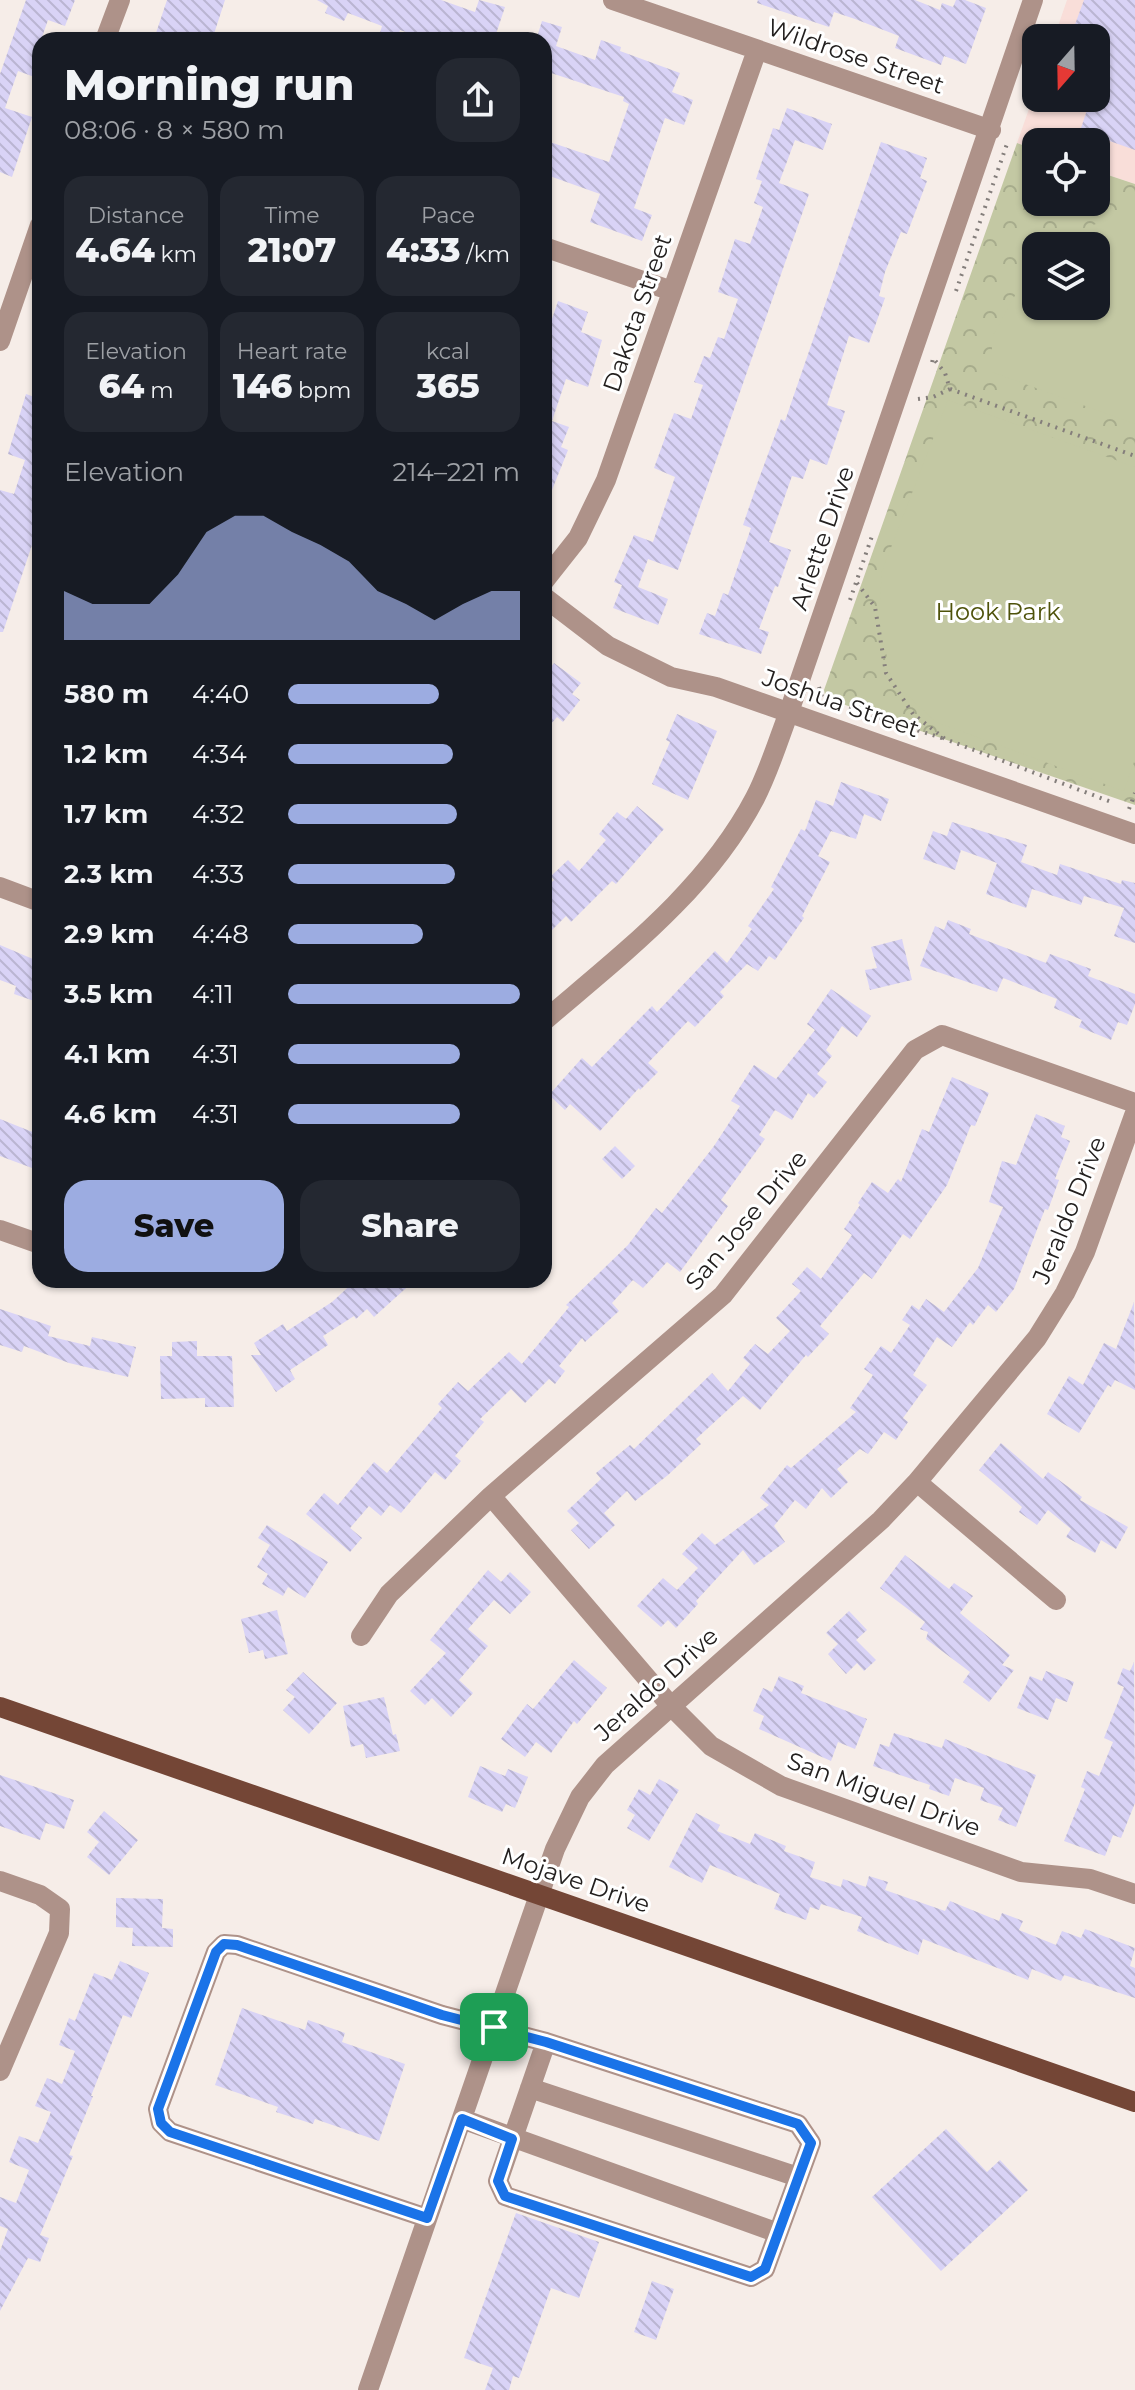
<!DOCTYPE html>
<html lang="en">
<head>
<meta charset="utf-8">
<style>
  body { margin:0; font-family:Montserrat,sans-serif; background:#242831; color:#f1f3f6; height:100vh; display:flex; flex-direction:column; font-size:30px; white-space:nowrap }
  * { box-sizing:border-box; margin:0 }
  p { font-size:26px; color:#9ea1a6 }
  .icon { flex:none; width:44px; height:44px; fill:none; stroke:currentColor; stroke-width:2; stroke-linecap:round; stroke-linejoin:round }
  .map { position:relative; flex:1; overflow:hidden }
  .side { position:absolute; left:32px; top:32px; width:520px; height:1256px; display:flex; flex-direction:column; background:#171b24; border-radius:24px; box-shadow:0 2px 6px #0004 }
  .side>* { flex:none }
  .needle { width:52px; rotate:200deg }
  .controls { position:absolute; left:1022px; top:24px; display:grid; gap:16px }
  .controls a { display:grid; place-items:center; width:88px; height:88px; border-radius:16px; background:#171b24; box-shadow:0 2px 6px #0004; font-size:40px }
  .pin { position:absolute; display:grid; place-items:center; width:68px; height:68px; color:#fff; margin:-34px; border-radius:16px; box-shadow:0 4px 12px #0006 }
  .round { display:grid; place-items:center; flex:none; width:84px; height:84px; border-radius:24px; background:#242831 }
  .headline { display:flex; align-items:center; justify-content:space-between; height:136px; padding:0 32px }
  h1 { font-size:44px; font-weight:800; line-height:60px }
  .metrics { display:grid; grid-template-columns:repeat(3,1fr); gap:12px; height:136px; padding:8px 32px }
  .metrics div { display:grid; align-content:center; border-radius:20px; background:#242831; text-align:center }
  .metrics b { font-size:34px; font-weight:800 }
  .metrics small { font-size:22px; font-weight:400 }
  .metrics p { font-size:22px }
  .chart { height:224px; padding:16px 32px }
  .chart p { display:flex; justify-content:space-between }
  .chart svg { width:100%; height:144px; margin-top:8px; fill:#9cace1; opacity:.7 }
  .button { display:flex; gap:16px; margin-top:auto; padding:16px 32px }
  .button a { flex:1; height:92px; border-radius:24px; background:#9cace1; color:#111; font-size:32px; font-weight:800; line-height:92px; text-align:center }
  .button a+a { background:#242831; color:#f1f3f6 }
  ul { padding:0 32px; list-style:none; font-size:26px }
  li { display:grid; grid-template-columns:128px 96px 1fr; align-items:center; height:60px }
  li i { height:20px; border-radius:10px; background:#9cace1 }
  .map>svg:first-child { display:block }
</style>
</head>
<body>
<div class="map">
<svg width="1135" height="2390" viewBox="0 0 1135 2390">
  <defs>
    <pattern id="park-crowns" width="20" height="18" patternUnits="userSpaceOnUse" patternTransform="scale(2)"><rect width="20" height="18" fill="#c3c8a3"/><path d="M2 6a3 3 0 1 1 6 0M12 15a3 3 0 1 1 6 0" fill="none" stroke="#a7ac8c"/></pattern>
    <pattern id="building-back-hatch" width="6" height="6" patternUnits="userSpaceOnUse" patternTransform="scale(2)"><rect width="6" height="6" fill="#d9d3f6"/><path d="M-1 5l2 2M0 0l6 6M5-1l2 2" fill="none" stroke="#bab5d2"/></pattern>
  </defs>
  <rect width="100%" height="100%" fill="#f6ede8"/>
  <path fill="#f9ded9" d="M 1067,0 L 1135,0 L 1135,184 L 1096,171 L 1096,142 L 1036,142 L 1036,150 L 1017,143 L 1036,89 L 1036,98 L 1096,98 L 1096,38 L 1054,38 Z"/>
  <path fill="url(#park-crowns)" fill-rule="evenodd" d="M 1017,143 L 1036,150 L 1036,202 L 1096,202 L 1096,171 L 1135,184 L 1135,805 L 828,699 L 825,695 L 824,690 ZM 1036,246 L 1096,246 L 1096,306 L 1036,306 Z"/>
  <path fill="#c3c8a3" d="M 1135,211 L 1135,424 L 992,372 L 992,337 L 1028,272 L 1036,265 L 1036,306 L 1096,306 L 1096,246 L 1061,246 L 1084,228 Z
    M 948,400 L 1135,467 L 1135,759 L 1124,791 L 936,722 L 892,681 L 879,619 L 882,571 Z"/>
  <path fill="url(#building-back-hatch)" d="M 26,0 L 75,0 L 65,26 L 48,20 L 36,54 L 40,55 L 40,79 L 18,71 L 5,108 L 32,117 L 12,177 L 0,172 L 0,74 Z
    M 167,0 L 225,0 L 212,40 L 167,40 L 155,36 Z
    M 317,0 L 441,0 L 475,12 L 479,0 L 505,7 L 494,40 L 430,40 L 400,30 L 397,39 L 380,33 L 382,26 L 348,13 L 344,21 L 325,13 L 328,6 Z
    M 758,0 L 915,0 L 940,10 L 942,3 L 953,7 L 956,0 L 965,0 L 986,8 L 966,64 L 944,56 L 941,65 L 895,48 L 899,36 L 855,19 L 834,12 L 829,27 L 757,3 Z
    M 1084,0 L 1135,0 L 1135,150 L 1101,138 L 1098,144 L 1078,137 L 1091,98 L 1096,98 L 1096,38 L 1070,38 Z
    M 542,21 L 562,27 L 556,46 L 595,60 L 601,40 L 621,47 L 620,51 L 680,73 L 672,92 L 693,100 L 684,125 L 665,118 L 634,208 L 652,215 L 642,241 L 590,222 L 600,194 L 544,174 L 544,140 L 609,162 L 629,104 L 623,101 L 624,97 L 548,72 L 544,73 L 544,40 L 536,40 Z
    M 787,108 L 832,124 L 823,150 L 795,140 L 779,183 L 809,194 L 678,570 L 648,559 L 638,587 L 668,599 L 658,625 L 613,608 L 622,585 L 614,582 L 634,535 L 653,542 L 675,477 L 654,468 L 674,413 L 691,419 L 703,385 L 694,382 L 704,356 L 710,358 L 718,337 L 724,339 L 738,299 L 718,292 L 735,239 L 750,244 L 763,207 L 754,203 L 762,181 L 756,179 L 773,128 L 779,130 Z
    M 881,142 L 927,158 L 920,178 L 927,181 L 907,234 L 901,232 L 885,272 L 879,296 L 885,298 L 869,343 L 849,336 L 827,405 L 845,411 L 827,465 L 810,459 L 803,479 L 792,476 L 769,542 L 791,550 L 778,587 L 775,586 L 759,629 L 769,632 L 761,654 L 699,634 L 707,613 L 715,616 L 723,593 L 728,595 L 751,528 L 743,525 L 757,484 L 781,419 L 785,421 Z
    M 558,301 L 588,312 L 581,332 L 602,340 L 588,387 L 566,379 L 552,421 L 569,427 L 561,447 L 568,450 L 546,505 L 544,343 Z
    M 26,394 L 40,399 L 40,544 L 33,542 L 3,632 L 0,632 L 0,490 L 14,494 L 25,460 L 8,454 Z
    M 554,663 L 581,683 L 572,694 L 580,700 L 563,722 L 557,717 L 544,732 L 544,676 Z
    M 677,714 L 717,731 L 688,800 L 652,784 L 670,742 L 666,740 Z
    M 841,782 L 889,799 L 881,821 L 864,814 L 856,839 L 831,831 L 818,856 L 830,862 L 802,916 L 804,918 L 775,960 L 769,956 L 758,971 L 747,964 L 720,992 L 724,996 L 695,1027 L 688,1021 L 648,1063 L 658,1072 L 640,1090 L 639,1088 L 600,1131 L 570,1104 L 565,1110 L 549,1095 L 582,1058 L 592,1067 L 652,1006 L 657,1012 L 715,951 L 727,963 L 752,929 L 748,926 L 774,889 L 771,887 L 801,829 L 805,831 L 816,800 L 833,806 Z
    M 637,806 L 664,829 L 616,884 L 612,881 L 571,922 L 566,916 L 544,938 L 544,890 L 554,880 L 551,876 L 568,860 L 579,871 L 606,840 L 599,834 L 617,812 L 626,819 Z
    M 952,822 L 1027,845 L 1021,862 L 1057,875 L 1060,864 L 1121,884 L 1122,880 L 1135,883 L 1135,943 L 1114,936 L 1124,908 L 1084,896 L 1081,905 L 1032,889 L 1026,908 L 986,894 L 997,863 L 961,850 L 955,870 L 923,859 L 933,831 L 947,836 Z
    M 948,920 L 971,929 L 969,934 L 1046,963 L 1050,954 L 1091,969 L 1088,976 L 1135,994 L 1135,1004 L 1127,1025 L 1118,1022 L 1111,1040 L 1079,1027 L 1082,1020 L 1054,1008 L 1057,999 L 1003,978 L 997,992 L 920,966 L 935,926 L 944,930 Z
    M 902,939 L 912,980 L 870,990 L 865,970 L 877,968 L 871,947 Z
    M 0,945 L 40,962 L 40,1003 L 14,994 L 16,986 L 0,980 Z
    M 831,989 L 871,1016 L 857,1037 L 842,1026 L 826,1050 L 832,1056 L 817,1074 L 827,1082 L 814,1098 L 808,1093 L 792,1120 L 775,1110 L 759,1135 L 765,1139 L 721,1200 L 728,1206 L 680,1272 L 667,1262 L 643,1288 L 633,1280 L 612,1303 L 619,1311 L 585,1342 L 582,1338 L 559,1366 L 565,1371 L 555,1384 L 549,1379 L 525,1403 L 511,1389 L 480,1419 L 484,1422 L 455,1456 L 461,1461 L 445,1480 L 435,1472 L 401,1513 L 390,1505 L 381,1516 L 369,1506 L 350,1528 L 362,1538 L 350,1552 L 306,1514 L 324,1493 L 338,1505 L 374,1462 L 387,1473 L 442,1408 L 438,1404 L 458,1382 L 468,1391 L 509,1352 L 522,1364 L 569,1307 L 566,1305 L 628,1245 L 656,1208 L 662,1213 L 714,1146 L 740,1106 L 731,1101 L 754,1065 L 776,1079 L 815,1030 L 807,1024 Z
    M 952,1077 L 989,1093 L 975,1126 L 971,1125 L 947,1185 L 910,1239 L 903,1234 L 872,1279 L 864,1273 L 820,1326 L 829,1334 L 808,1357 L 806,1355 L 760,1410 L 743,1396 L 696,1439 L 701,1444 L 668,1475 L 635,1501 L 627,1491 L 604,1513 L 615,1525 L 589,1549 L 571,1530 L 579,1523 L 567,1511 L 601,1479 L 596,1473 L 630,1445 L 634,1449 L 712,1373 L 728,1391 L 750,1364 L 743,1358 L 755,1344 L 768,1354 L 790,1331 L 776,1318 L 801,1291 L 792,1284 L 807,1267 L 821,1279 L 852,1235 L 844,1229 L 860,1205 L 858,1203 L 872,1182 L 888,1193 L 898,1179 L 901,1182 L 922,1129 L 929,1132 Z
    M 1036,1114 L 1065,1126 L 1061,1137 L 1070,1141 L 1055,1179 L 1059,1180 L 1048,1210 L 1045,1209 L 1014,1289 L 996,1312 L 988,1305 L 973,1325 L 970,1322 L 952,1347 L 937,1337 L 913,1375 L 927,1385 L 903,1418 L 908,1422 L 896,1440 L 884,1432 L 868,1454 L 860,1449 L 837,1469 L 848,1482 L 831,1498 L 822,1488 L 806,1509 L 795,1500 L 774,1526 L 785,1542 L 754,1565 L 743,1550 L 696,1601 L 698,1604 L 676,1628 L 668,1620 L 661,1627 L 637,1606 L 663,1578 L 677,1590 L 698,1568 L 682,1554 L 702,1533 L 715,1545 L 769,1505 L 760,1498 L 787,1465 L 791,1468 L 856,1412 L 850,1408 L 873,1375 L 864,1369 L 881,1346 L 891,1353 L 910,1325 L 902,1320 L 912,1305 L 919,1310 L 926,1299 L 944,1312 L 978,1268 L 1003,1207 L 989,1202 L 1002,1161 L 1016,1165 Z
    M 0,1119 L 40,1135 L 40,1171 L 0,1156 Z
    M 615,1146 L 635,1166 L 622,1179 L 602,1159 Z
    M 356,1280 L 415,1280 L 374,1317 L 367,1309 L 356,1319 L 354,1316 L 323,1336 L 328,1345 L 290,1370 L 295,1379 L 276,1392 L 251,1355 L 261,1355 L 254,1343 L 283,1324 L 287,1331 L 332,1302 Z
    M 1134,1302 L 1135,1390 L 1115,1380 L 1111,1387 L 1108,1385 L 1079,1433 L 1047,1414 L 1069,1376 L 1083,1385 L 1104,1343 L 1116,1349 Z
    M 0,1309 L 51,1326 L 48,1336 L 90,1346 L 92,1337 L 136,1347 L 128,1377 L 69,1363 L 24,1346 L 22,1352 L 0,1345 Z
    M 197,1341 L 197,1356 L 232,1356 L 234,1407 L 205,1407 L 205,1398 L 161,1399 L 160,1356 L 172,1356 L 172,1342 Z
    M 1001,1443 L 1043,1479 L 1048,1472 L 1082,1497 L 1080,1500 L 1128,1527 L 1116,1549 L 1101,1540 L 1095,1553 L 1066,1537 L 1071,1529 L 1048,1510 L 1037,1525 L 1019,1512 L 1022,1507 L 979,1470 Z
    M 267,1525 L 328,1562 L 305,1598 L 288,1587 L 283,1596 L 262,1584 L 268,1574 L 257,1567 L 270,1545 L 258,1538 Z
    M 905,1555 L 949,1589 L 954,1583 L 973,1596 L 960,1613 L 1010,1655 L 1002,1665 L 1014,1670 L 989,1702 L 963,1682 L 970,1672 L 926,1639 L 928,1632 L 920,1629 L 925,1622 L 880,1588 Z
    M 488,1570 L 501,1582 L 510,1572 L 531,1592 L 510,1614 L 494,1600 L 468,1629 L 488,1646 L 459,1680 L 473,1693 L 451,1717 L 432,1698 L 425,1705 L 410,1691 L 446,1653 L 430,1640 Z
    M 277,1610 L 288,1654 L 265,1659 L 263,1650 L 249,1653 L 241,1619 Z
    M 849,1611 L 867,1630 L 856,1640 L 876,1660 L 864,1671 L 857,1663 L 846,1674 L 828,1654 L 838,1644 L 826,1633 Z
    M 574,1660 L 607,1688 L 577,1724 L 574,1721 L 551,1753 L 536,1742 L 525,1757 L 501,1739 L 527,1704 L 533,1709 Z
    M 1134,1662 L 1135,1803 L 1121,1838 L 1113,1835 L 1105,1856 L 1064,1841 L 1085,1789 L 1081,1787 L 1087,1771 L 1099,1776 L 1113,1742 L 1104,1738 L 1124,1687 L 1117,1684 L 1123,1668 L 1130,1671 Z
    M 1046,1671 L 1074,1682 L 1067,1702 L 1056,1698 L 1048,1720 L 1017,1708 L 1030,1676 L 1042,1681 Z
    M 303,1672 L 337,1703 L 309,1734 L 283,1710 L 295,1697 L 286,1690 Z
    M 779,1676 L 804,1686 L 801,1693 L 867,1719 L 855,1749 L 838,1742 L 831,1761 L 759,1729 L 764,1716 L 753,1711 L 763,1688 L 772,1692 Z
    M 384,1697 L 393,1735 L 396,1734 L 400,1751 L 366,1758 L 363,1744 L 351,1747 L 343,1706 Z
    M 894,1733 L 942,1748 L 945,1739 L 1036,1775 L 1016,1827 L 998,1820 L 1003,1808 L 980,1800 L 984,1788 L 955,1778 L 949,1796 L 929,1789 L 930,1785 L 873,1766 L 880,1744 L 889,1747 Z
    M 480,1766 L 505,1776 L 508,1769 L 528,1777 L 515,1808 L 506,1804 L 502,1812 L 468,1797 Z
    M 0,1775 L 74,1800 L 64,1829 L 46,1823 L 40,1840 L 0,1826 Z
    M 659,1779 L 679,1790 L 649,1841 L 627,1828 L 635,1815 L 627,1810 L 639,1789 L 650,1795 Z
    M 104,1811 L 138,1840 L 109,1875 L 87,1857 L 99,1842 L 87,1832 Z
    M 696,1813 L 720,1825 L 717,1831 L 750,1844 L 755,1833 L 786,1846 L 784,1851 L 815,1862 L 810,1877 L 841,1887 L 843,1879 L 866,1887 L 869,1876 L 888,1882 L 885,1890 L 945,1911 L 950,1901 L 999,1921 L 1002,1913 L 1023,1921 L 1019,1930 L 1056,1945 L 1062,1931 L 1081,1938 L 1085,1929 L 1135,1948 L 1130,1966 L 1135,1968 L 1135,1998 L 1064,1975 L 1061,1981 L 1032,1969 L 1028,1980 L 923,1939 L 918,1955 L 857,1931 L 862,1917 L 821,1904 L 819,1910 L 810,1907 L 806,1920 L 774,1909 L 780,1894 L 710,1865 L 702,1883 L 669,1867 Z
    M 116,1898 L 163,1899 L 162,1928 L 173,1929 L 173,1947 L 132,1946 L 133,1928 L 116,1927 Z
    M 120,1961 L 149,1973 L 131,2018 L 123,2015 L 91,2096 L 93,2096 L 69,2155 L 73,2156 L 40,2235 L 49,2238 L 40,2262 L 28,2258 L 0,2311 L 0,2251 L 8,2229 L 0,2226 L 0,2197 L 16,2203 L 29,2170 L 9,2162 L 19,2136 L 38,2143 L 51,2112 L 35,2106 L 47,2078 L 62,2084 L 75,2051 L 59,2045 L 69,2018 L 75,2021 L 94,1973 L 112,1980 Z
    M 242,2008 L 305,2030 L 308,2020 L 345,2033 L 342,2042 L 405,2064 L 379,2141 L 315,2119 L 313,2124 L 276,2112 L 278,2107 L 215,2085 Z
    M 946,2129 L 987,2172 L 1000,2160 L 1028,2190 L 941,2271 L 872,2197 Z
    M 516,2213 L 599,2242 L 579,2298 L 551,2288 L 519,2378 L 513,2376 L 509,2390 L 485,2390 L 493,2368 L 464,2358 Z
    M 652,2281 L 674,2289 L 656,2340 L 634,2332 Z"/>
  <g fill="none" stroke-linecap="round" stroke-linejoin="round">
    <path stroke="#847e7b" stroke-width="4" stroke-dasharray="2 6" stroke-linecap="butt" d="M 956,291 L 1008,141
      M 950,389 L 1135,456
      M 918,399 L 933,397 L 950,389 L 945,373 L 933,358 L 932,363
      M 857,583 L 875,607 L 886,673 L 913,714 L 945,739 L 1114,803
      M 850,600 L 872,536
      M 819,687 L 822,697 L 829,702 L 945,739
      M 1129,809 L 1135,793"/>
    <path stroke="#ae9289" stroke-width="20" d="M 613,0 L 991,130
      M 105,40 L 120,0
      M 544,247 L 672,291
      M 0,341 L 40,225
      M 544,581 L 578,538 L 606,480 L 757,50
      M 544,597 L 608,646 L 671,677 L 716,687 L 1135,834
      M 0,887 L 40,902
      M 544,1021 C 621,955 707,890 755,798 C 769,771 778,741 789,712 L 1033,0
      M 0,1230 L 40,1244
      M 917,1482 L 1056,1600
      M 491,1496 L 670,1705 L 711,1746 L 781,1786 L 1021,1872 L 1090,1879 L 1135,1894
      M 361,1636 L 389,1594 L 491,1496 L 723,1295 L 915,1050 L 942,1035 L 1135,1103
      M 0,1881 L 40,1895 L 60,1909 L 59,1933 L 0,2071
      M 530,2088 L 798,2177
      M 462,2119 L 778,2233
      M 427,2218 L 170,2132 L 161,2123 L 158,2109 L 216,1952 L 224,1944 L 237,1945 L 442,2015 L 546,2042 L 798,2124 L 811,2143 L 765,2269 L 751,2277 L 505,2196 L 498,2181 L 546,2042
      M 368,2390 L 555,1849 L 580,1797 L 605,1765 L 881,1520 L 917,1482 L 1037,1338 L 1065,1293 L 1085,1252 L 1135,1113"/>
    <path stroke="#744636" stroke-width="20" d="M 0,1707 L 1135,2102"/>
  </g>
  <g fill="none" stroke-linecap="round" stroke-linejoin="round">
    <g stroke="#fff" stroke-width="16">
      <path id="route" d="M 224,1944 L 237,1945 L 442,2015 L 546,2042 L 798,2124 L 811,2143 L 765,2269 L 751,2277 L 505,2196 L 498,2181 L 512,2139 L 462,2119 L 427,2218 L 170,2132 L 161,2123 L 158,2109 L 216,1952 Z"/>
    </g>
    <use href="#route" stroke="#1a73e8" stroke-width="10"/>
  </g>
  <g text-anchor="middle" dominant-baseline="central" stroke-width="6" stroke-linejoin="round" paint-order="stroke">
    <g font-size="24" fill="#23201f" stroke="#fff">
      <text transform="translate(856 56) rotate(19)">Wildrose Street</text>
      <text transform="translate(637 313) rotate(-71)">Dakota Street</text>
      <text transform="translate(822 538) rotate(-71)">Arlette Drive</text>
      <text transform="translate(841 703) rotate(19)">Joshua Street</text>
      <text transform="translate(1069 1210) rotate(-68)">Jeraldo Drive</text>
      <text transform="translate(746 1220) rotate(-50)">San Jose Drive</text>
      <text transform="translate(656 1684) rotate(-42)">Jeraldo Drive</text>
      <text transform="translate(884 1794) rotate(20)">San Miguel Drive</text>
      <text transform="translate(576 1880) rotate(19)">Mojave Drive</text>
    </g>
    <g font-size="24" fill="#4e520a" stroke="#fff">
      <text x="998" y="611">Hook Park</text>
    </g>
  </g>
</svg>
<div class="controls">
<a><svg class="needle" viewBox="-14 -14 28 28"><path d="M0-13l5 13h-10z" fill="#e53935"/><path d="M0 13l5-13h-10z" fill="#9ea1a6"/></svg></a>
<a><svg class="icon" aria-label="locate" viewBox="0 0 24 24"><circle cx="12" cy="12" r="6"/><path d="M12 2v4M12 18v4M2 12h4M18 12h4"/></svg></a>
<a><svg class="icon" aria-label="layers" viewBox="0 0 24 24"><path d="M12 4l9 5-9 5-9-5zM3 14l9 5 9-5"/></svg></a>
</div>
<div class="pin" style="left:494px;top:2027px;background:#1e9e55"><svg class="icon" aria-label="arrive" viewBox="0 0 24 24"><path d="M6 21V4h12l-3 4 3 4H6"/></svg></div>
<section class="side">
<div class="headline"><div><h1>Morning run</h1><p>08:06 · 8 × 580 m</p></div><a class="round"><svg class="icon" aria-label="share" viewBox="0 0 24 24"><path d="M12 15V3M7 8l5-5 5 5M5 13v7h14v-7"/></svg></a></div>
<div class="metrics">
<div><p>Distance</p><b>4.64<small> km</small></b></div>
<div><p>Time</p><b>21:07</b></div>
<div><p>Pace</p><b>4:33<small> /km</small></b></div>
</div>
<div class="metrics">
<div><p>Elevation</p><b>64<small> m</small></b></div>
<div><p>Heart rate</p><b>146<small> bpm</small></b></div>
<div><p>kcal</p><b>365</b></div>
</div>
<div class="chart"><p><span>Elevation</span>214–221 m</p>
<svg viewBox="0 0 160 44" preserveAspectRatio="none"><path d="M0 44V29L10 33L20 33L30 33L40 24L50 11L60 6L70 6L80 11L90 15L100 20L110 29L120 33L130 38L140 33L150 29L160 29V44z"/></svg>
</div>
<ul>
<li><b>580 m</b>4:40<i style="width:65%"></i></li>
<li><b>1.2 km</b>4:34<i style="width:71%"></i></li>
<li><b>1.7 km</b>4:32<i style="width:73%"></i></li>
<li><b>2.3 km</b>4:33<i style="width:72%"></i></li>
<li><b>2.9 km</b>4:48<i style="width:58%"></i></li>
<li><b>3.5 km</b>4:11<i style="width:100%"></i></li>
<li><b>4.1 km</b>4:31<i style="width:74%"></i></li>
<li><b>4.6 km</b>4:31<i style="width:74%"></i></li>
</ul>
<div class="button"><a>Save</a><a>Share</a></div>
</section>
</div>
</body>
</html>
